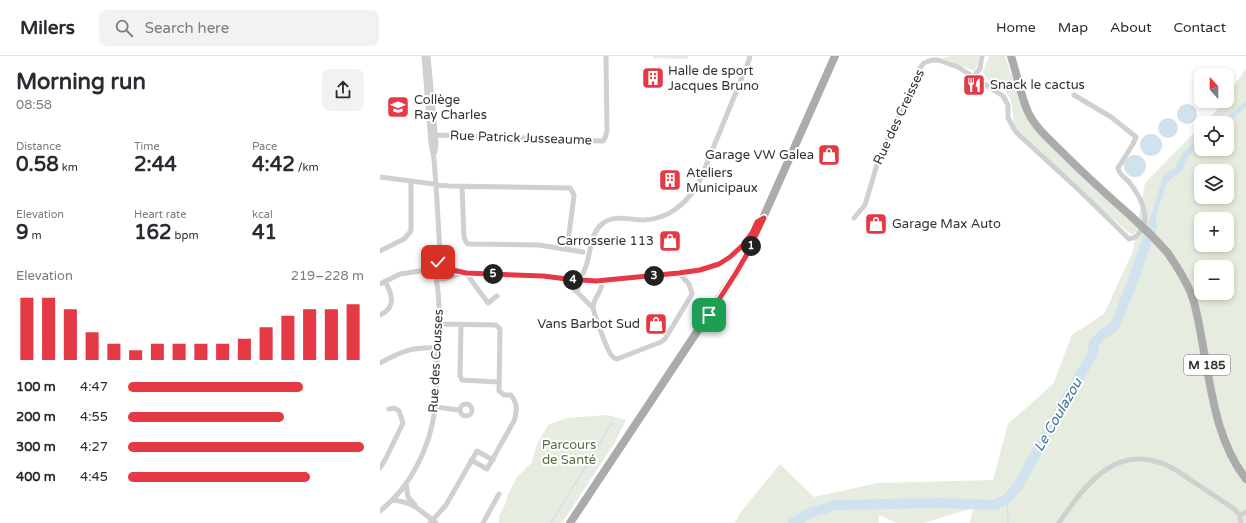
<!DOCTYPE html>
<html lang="en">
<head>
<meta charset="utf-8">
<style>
  body { margin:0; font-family:"Varela Round",sans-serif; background:#f2f2f3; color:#2b2b33; height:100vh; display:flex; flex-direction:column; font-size:15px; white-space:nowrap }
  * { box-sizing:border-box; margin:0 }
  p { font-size:13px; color:#7c7c81 }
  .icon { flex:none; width:22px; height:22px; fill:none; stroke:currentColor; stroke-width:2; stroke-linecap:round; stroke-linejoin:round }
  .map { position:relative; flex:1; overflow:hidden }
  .panel { display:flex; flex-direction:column; background:#fff; width:380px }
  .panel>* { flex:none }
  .needle { width:26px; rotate:339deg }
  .buttons { position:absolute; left:814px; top:12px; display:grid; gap:8px }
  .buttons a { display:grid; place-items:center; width:40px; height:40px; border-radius:8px; background:#fff; box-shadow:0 2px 6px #0003; font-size:20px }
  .pin { position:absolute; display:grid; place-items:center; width:34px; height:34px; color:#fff; margin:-17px; border-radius:8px; box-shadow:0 2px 6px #0006 }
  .km { position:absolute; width:20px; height:20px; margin:-10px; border-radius:50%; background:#222; color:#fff; font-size:11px; line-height:20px; text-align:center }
  .round { display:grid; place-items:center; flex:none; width:42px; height:42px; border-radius:8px; background:#f2f2f3 }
  .headline { display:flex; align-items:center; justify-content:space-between; height:68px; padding:0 16px }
  h1 { font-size:22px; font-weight:800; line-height:30px }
  .figures { display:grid; grid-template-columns:repeat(3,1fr); gap:6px; height:68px; padding:4px 16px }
  .figures div { display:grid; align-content:center }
  .figures b { font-size:20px; font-weight:800 }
  .figures small { font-size:11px; font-weight:400 }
  .figures p { font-size:11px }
  .chart { height:112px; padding:8px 16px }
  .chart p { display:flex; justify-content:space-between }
  .chart svg { width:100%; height:72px; margin-top:4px; stroke:#e63946; stroke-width:6 }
  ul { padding:0 16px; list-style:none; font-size:13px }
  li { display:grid; grid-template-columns:64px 48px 1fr; align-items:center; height:30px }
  li i { height:10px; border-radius:5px; background:#e63946 }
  header { display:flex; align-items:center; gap:24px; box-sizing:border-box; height:56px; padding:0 20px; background:#fff; border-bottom:1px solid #e1e1e2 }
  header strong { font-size:19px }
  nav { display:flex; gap:22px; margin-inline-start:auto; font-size:14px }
  .search { width:280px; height:36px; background:#f2f2f3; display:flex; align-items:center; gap:10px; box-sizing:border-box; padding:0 14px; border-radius:8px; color:#7c7c81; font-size:15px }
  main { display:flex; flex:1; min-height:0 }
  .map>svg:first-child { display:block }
</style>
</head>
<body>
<header>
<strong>Milers</strong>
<div class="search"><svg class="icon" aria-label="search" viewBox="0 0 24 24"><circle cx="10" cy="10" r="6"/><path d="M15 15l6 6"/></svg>Search here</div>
<nav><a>Home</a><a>Map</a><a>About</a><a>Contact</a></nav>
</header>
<main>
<section class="panel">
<div class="headline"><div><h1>Morning run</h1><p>08:58</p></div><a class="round"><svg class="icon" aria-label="share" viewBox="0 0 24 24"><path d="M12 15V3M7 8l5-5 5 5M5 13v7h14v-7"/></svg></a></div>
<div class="figures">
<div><p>Distance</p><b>0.58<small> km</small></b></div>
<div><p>Time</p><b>2:44</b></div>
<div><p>Pace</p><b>4:42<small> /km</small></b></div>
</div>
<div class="figures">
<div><p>Elevation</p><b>9<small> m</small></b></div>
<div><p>Heart rate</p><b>162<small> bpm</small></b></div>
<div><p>kcal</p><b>41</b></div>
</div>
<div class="chart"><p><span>Elevation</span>219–228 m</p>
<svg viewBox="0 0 160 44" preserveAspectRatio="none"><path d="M5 44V6M15 44V6M25 44V13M35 44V27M45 44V34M55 44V38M65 44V34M75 44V34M85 44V34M95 44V34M105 44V31M115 44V24M125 44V17M135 44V13M145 44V13M155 44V10"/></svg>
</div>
<ul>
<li><b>100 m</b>4:47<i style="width:74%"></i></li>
<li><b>200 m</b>4:55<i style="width:66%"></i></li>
<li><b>300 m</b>4:27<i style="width:100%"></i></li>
<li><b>400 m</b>4:45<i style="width:77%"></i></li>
</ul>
</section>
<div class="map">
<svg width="866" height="467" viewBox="0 0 866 467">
  <rect width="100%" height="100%" fill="#fff"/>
  <path fill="#e6ecdf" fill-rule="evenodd" d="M 273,0 L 308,0 L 307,3 L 273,2 Z
    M 570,0 L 598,0 L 599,2 L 597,10 L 594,15 L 562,2 Z
    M 609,0 L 625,0 L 640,44 L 663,83 L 757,171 L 765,127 L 821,70 L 821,93 L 847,93 L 847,67 L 824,67 L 835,56 L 843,45 L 847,45 L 847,39 L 866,13 L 866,467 L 590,467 L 593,452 L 544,467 L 517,467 L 499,459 L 499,467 L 355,467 L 360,457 L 400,408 L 434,441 L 498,427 L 613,424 L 628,368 L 673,328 L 692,279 L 724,258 L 753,195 L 756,176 L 752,179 L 724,156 L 638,74 L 634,67 L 631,44 L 624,33 L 608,24 L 603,16 ZM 821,115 L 847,115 L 847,141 L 821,141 ZM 821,163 L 847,163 L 847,189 L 821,189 ZM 821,211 L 847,211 L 847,237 L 821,237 Z
    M 227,359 L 246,364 L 235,386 L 182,467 L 119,467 L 119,460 L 124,451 L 128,439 L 137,421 L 152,406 L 157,388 L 168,369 L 187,362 Z"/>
  <path fill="#cfe2ee" d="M 866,45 L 866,51 L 847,67 L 839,67 Z
    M797 58a10 10 0 1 1 20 0a10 10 0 1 1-20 0Z
    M778 72a10 10 0 1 1 20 0a10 10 0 1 1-20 0Z
    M760 89a11 11 0 1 1 22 0a11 11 0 1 1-22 0Z
    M 821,81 L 821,89 L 808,100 L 802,115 L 787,126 L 777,157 L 773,179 L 767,172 L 783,121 L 785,118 L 795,111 L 804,95 Z
    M744 110a11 11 0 1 1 22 0a11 11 0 1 1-22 0Z"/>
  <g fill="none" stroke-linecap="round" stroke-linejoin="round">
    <path stroke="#cfe2ee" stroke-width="1.5" d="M 627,443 L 628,467
      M 171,467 L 232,367"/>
    <path stroke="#cfe2ee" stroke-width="10" d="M 413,467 L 429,457 L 456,449 L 561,447 L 615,449 L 627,443 L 638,430 L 681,352 L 712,299 L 714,287 L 721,280 L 735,270 L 755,219 L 772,170"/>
    <path stroke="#d0d0d0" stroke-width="5" d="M 44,0 L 51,87 L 54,103 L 56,129 L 60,196 L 57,209
      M 48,0 L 56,87 L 55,96
      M 594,21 L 600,12 L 602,0
      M 55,79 L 223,85 L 225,82 L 227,75 L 226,0
      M 0,121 L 69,130 L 190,132 L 193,137 L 194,140 L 187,193
      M 82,131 L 84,181 L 86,186 L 88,188 L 159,189 L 203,196
      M 474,162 L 485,149 L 498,105 L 540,12 L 544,7 L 552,4 L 558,4 L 578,11 L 623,40 L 628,49 L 628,62 L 636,76 L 701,136 L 749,183 C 755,182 760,178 762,172 C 763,169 765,166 765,163 C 765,150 757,136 749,126 C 745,121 739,119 738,112 L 753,88 L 756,81 L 731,61 L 694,39
      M 0,195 L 24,183 L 31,175 L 31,125
      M 66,210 L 60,208 L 55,210 L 53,217 L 56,222 L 63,223 L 83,217
      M 68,213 L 86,217 L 163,219 L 200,224 C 202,220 204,215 206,210 C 211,196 210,178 222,168 C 234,158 250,164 264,164 C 289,163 305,148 318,129 L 368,7 L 370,0
      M 86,217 L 108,247 L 117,240
      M 182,223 L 197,236 L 213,252
      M 222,225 C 223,235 214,241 213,251 C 213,255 228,297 232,300 C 233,302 235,302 237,303 L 281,286 L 285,283 L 312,238 L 309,228 L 299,217
      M 0,228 L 20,218 L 40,215 L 55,210
      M 197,236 L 200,224 C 226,226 251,222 277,219 C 297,217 321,217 340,207 C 354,200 368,187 374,173
      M 0,259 C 17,251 12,238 5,225
      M 59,268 L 116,269 L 120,273 L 119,335 L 124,339 L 131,339 C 138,348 137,355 134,365 L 107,413 L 91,404
      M 81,269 L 80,320 L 82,324 L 119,326
      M 0,307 C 22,295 32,291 58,292
      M80 354a6 6 0 1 1 12 0a6 6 0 1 1-12 0Z
      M 56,351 L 79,354
      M 0,412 L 5,404 L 23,367 L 19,355 L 14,352 L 9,353
      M 26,428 L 28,441 L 35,449
      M 13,444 C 33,446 40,454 56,467
      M 0,455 C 31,431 50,391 55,353 C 57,337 56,320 57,304 C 59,277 61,248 56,222
      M 860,459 L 861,467
      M 860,459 L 866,456
      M 50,467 L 66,449 L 97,395 L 113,404
      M 103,467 L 119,438
      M 679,467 C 704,430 735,387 786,409 C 795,413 804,419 812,425 C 826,434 839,443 853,452 L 860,459"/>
    <path stroke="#ababab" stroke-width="8" d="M 631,0 C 637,18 640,38 648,56 C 655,71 668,82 680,94 C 703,117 727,139 752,161
      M 787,196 C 796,209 804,221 810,235 C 817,251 819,269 822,285 C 831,332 836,385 866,423
      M 190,467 L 356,217 L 367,198 L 455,0"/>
    <path stroke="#ababab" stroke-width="8" d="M 752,161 L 772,180 L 787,196"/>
  </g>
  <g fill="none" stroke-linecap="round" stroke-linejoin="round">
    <g stroke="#fff" stroke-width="8">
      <path id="route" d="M 58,206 L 57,209 L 64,208 L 68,213 L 86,217 L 163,220 L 187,223 L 216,225 L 299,217 L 320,214 L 339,208 L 350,201 L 363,189 L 372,177 L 377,166 L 384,162 L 367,198 L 356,217 L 329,259"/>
    </g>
    <use href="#route" stroke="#e63946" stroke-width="5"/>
  </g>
  <defs>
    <g id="building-square" transform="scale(1.15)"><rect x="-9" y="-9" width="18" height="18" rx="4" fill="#e63946" stroke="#fff"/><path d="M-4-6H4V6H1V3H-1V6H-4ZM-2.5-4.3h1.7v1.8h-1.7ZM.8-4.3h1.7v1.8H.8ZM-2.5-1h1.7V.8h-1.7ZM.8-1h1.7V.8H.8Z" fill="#fff"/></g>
    <g id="restaurant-square" transform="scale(1.15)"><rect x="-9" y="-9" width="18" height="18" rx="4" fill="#e63946" stroke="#fff"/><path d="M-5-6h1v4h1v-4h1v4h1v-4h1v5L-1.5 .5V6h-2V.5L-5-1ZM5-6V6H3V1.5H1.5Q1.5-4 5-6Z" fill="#fff"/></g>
    <g id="school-square" transform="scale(1.15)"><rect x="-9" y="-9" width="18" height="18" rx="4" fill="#e63946" stroke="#fff"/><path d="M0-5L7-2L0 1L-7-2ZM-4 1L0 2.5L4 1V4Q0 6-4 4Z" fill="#fff"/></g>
    <g id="shop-square" transform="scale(1.15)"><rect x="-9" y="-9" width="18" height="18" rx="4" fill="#e63946" stroke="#fff"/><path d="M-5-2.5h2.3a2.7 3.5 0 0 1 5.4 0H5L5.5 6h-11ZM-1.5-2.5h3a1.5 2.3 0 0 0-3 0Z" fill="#fff"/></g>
  </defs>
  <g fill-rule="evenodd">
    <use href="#building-square" x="273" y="22"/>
    <use href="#restaurant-square" x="594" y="29"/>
    <use href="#school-square" x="18" y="51"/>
    <use href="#shop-square" x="449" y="99"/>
    <use href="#building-square" x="290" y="124"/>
    <use href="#shop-square" x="496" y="168"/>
    <use href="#shop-square" x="290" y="185"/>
    <use href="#shop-square" x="276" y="268"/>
  </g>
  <g text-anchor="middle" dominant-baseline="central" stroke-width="4" stroke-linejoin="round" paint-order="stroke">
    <rect fill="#fff" stroke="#707070" stroke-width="1" x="804" y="299" width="46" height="20" rx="3"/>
    <g font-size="12" font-weight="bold" fill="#333">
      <text x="827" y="309">M 185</text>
    </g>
    <g font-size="13" fill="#333" stroke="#fff" text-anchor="start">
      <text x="288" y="15">Halle de sport<tspan x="288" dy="15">Jacques Bruno</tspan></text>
      <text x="610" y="29">Snack le cactus</text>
      <text x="34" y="44">Collège<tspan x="34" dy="15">Ray Charles</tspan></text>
      <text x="434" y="99" text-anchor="end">Garage VW Galea</text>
      <text x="306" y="117">Ateliers<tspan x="306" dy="15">Municipaux</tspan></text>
      <text x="512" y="168">Garage Max Auto</text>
      <text x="274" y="185" text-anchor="end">Carrosserie 113</text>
      <text x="260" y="268" text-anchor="end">Vans Barbot Sud</text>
    </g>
    <g font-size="13" fill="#333" stroke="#fff">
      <text transform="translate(519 61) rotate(-65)">Rue des Creisses</text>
      <text transform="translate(141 82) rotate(2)">Rue Patrick Jusseaume</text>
      <text transform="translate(56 305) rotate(-87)">Rue des Cousses</text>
    </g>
    <g font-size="13" fill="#56703f" stroke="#fff">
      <text x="189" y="389">Parcours<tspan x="189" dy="15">de Santé</tspan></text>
    </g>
    <g font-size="14" font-style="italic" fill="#3f7597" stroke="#fff">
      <text transform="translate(678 359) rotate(-60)">Le Coulazou</text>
    </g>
  </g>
</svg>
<div class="buttons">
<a><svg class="needle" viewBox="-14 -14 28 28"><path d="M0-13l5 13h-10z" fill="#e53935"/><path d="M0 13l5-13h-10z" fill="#7c7c81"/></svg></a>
<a><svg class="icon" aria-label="locate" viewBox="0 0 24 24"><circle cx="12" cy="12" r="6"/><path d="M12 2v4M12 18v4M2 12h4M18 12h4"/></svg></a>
<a><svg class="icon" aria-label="layers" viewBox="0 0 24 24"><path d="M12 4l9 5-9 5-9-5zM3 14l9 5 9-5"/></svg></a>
<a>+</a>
<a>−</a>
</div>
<div class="pin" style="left:329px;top:259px;background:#1e9e55"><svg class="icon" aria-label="arrive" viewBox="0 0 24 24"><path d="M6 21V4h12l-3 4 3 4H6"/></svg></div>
<div class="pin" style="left:58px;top:206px;background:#d93025"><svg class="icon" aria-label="check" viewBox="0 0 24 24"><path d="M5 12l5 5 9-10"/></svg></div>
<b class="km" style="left:371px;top:190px">1</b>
<b class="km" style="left:274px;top:220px">3</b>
<b class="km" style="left:193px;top:224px">4</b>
<b class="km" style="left:113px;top:218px">5</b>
</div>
</main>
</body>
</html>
